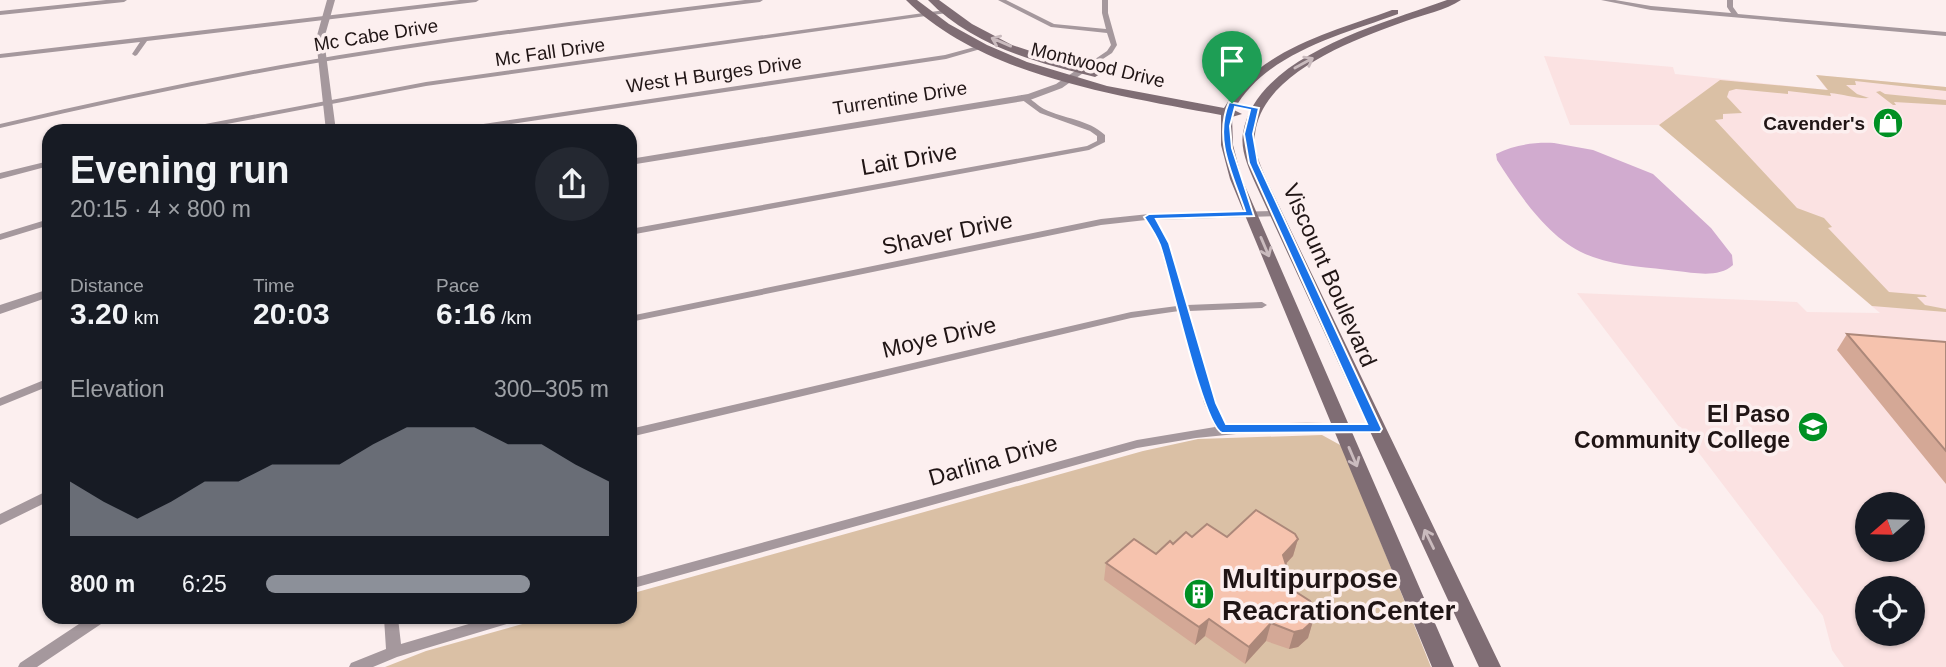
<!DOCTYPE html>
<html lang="en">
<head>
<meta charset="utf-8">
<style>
  body { margin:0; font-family:Arial,sans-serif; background:#242831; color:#f1f3f6; height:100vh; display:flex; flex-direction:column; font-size:26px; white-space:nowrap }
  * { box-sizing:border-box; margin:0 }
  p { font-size:23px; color:#9ea1a6 }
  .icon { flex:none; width:38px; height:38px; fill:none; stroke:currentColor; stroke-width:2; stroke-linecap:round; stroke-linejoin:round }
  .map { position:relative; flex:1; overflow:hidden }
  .drawer { position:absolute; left:42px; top:124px; width:595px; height:500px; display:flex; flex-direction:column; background:#171b24; border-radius:21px; box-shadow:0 2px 5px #0004 }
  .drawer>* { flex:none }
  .needle { width:46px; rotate:250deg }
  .tools { position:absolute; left:1855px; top:492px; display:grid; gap:14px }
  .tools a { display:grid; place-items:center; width:70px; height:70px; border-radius:50%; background:#171b24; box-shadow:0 2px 5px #0004; font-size:35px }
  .pin { position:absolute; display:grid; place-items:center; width:60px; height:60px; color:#fff; margin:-72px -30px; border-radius:50% 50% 50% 0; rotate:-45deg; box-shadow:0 0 7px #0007 }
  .pin .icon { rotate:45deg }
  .round { display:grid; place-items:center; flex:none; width:74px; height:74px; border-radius:37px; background:#242831 }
  .overview { display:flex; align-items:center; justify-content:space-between; height:119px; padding:0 28px }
  h1 { font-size:38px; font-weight:600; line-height:52px }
  .stats { display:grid; grid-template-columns:repeat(3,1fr); gap:10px; height:119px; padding:7px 28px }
  .stats div { display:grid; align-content:center }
  .stats b { font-size:30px; font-weight:600 }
  .stats small { font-size:19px; font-weight:400 }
  .stats p { font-size:19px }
  .chart { height:196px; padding:14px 28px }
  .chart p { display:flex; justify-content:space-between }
  .chart svg { width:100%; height:126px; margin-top:7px; fill:#8c9099; opacity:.7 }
  ul { padding:0 28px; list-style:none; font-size:23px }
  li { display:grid; grid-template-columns:112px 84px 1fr; align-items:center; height:52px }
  li i { height:18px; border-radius:9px; background:#8c9099 }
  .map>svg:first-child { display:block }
</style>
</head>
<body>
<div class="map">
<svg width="1946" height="667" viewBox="0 0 1946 667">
  <rect width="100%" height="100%" fill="#fcefef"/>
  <path fill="#fbe2e2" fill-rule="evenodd" d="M 1544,56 L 1673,67 L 1675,74 L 1827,90 L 1816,75 L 1946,87 L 1946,667 L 1844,667 L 1832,650 L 1823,616 L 1577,293 L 1797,302 L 1807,312 L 1880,313 L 1659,125 L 1570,125 ZM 1867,504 L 1913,504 L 1913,550 L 1867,550 ZM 1867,588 L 1913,588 L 1913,634 L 1867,634 Z"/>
  <path fill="#dac0a5" d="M 1816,75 L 1946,87 L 1946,91 L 1855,81 L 1856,85 L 1846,85 L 1857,94 L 1869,98 C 1857,99 1843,94 1830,93 L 1831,96 L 1788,91 L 1788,94 L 1736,89 L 1729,91 L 1727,97 L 1742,113 L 1723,114 L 1723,119 L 1715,120 L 1797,208 L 1824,218 L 1832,227 L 1828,228 L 1889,292 L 1925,295 L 1927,297 L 1917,297 L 1925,305 L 1946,309 L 1946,312 L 1872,306 L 1659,125 L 1720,80 L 1828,90 Z
    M 1880,91 L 1885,94 L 1946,100 L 1946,105 L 1894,102 L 1896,105 L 1893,105 L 1876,92 Z
    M 1322,435 L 1342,446 L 1431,667 L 385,667 L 426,651 L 544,618 L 630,618 L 630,594 L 1143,451 L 1198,439 Z"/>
  <path fill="#d1abcf" d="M 1554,143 L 1593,150 L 1653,174 L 1711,228 L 1732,255 L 1733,265 C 1719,278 1695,273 1677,271 C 1649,267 1620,267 1593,257 C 1551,243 1520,196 1497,160 L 1496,154 C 1514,145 1534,142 1554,143 Z"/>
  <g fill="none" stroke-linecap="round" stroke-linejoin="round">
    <path fill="#a5989d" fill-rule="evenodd" d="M 106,0 L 127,0 L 124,2 L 0,15 L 0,11 Z
      M 460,0 L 479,0 L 476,2 L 147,41 L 137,55 L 135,56 L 132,54 L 140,42 L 0,58 L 0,54 Z
      M 745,0 L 763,0 L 760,2 C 600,22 440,41 281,69 C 187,86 93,106 0,128 L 0,124 C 93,102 187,82 281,65 C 435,38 590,19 745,0 Z
      M 998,0 L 1006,0 L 1054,24 L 1106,29 L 1102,13 L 1102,0 L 1108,0 L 1108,13 L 1117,45 L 1112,53 L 1083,72 L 1079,72 L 1079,70 L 1107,51 L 1111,45 L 1107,33 L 1051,27 Z
      M 1601,0 L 1615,0 L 1651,6 L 1731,13 L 1727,7 L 1727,0 L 1733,0 L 1733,7 L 1738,14 L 1946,32 L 1946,36 L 1651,10 Z
      M 945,10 L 948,12 L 947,13 L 426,86 L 190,131 L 175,131 L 179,129 L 426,82 Z
      M 982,45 L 984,46 L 984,48 L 946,59 L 464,131 L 446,131 L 450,129 L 945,55 Z
      M 1021,95 C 1030,96 1036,105 1044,109 C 1064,119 1088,119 1105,135 L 1105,142 L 1089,150 L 630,235 L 630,229 L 1087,146 L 1097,141 L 1097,136 L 1090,131 L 1040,113 L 1021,99 Z
      M 49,161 L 49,166 L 0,179 L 0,173 Z
      M 1276,211 L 1280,214 L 1279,216 L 1155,220 L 1169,243 L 1187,305 L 1262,302 L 1267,305 L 1262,308 L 1189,311 L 1216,403 L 1227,426 C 1277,422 1326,422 1376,425 L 1380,426 L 1382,429 L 1380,432 L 1316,430 L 1256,432 L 1196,438 L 1137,448 L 630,589 L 630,579 L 1137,440 L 1215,427 L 1204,403 L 1179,311 L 1131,318 L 630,437 L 630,429 L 1131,312 L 1177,306 L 1159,243 L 1146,220 L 1101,225 L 630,322 L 630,316 L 1101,219 L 1149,214 Z
      M 49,219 L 49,225 L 0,240 L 0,234 Z
      M 49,378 L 49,386 L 0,406 L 0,398 Z
      M 49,490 L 49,501 L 0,525 L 0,514 Z
      M 88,618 L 106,618 L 104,622 L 37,667 L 18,667 L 20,663 Z
      M 384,618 L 398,618 L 401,644 L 489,618 L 515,618 L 513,622 L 397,657 L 373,667 L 349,667 L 351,663 L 386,649 Z"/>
    <path fill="#a5989d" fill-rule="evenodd" d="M 327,0 L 335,0 L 324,39 L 336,131 L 326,131 L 316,39 Z
      M 1078,69 L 1086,71 L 1062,88 L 1030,100 L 630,165 L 630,159 L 1028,94 L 1056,84 Z
      M 49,289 L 49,297 L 0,314 L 0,305 Z"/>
    <path fill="#7f6d74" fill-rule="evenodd" d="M 906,0 L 917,0 L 949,24 L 987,45 L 1027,62 L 1107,86 L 1224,108 C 1257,50 1332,32 1392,10 L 1398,10 L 1398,14 C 1341,35 1265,53 1234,110 L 1242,114 L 1232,117 L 1233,145 L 1242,179 L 1454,667 L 1432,667 L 1230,179 L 1221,145 L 1221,115 C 1121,96 981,76 906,0 Z
      M 928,0 L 939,0 L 972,24 L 1012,45 L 1100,74 L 1095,77 C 1037,63 971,45 928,0 Z
      M 1447,0 L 1461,0 C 1446,10 1423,15 1406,21 C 1356,39 1262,72 1255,134 C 1253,151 1262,169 1269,185 L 1501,667 L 1479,667 L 1256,185 C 1249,169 1240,150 1243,133 C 1256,55 1385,23 1447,0 Z"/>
  </g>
  <path fill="#d4a896" d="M 1847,334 L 1946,342 L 1946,484 L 1837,350 Z
    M 1192,537 L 1227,537 L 1298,539 L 1293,556 L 1286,564 L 1285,585 L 1313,621 L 1308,638 L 1298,647 L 1289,649 L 1266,641 L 1245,664 L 1205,636 L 1195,645 L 1104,580 L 1106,563 L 1156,554 L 1173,544 Z"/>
  <path fill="#ac887a" d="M 1298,539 L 1293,556 L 1278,572 L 1283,555 Z
    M 1209,619 L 1205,636 L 1195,645 L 1199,627 Z
    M 1313,621 L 1308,638 L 1298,647 L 1289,649 L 1294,632 Z
    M 1271,623 L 1266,641 L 1245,664 L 1249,647 Z"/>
  <path fill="#f6c3ae" stroke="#ac887a" stroke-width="2" d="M 1847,334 L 1946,342 L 1946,451 Z
    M 1256,510 L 1295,534 L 1298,539 L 1283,555 L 1288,571 L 1282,583 L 1310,601 L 1314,608 L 1313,621 L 1303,630 L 1294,632 L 1271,623 L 1249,647 L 1209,619 L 1199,627 L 1106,563 L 1134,539 L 1156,554 L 1170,541 L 1173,544 L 1186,532 L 1192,537 L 1207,524 L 1227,537 Z"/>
  <defs><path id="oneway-shaft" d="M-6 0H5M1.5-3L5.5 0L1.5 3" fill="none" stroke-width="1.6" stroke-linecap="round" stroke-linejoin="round" transform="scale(1.75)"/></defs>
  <g stroke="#cabbbe">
    <use href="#oneway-shaft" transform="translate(1001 42) rotate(-157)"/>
    <use href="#oneway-shaft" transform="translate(1304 63) rotate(-29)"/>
    <use href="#oneway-shaft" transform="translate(1265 247) rotate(67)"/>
    <use href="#oneway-shaft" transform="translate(1353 457) rotate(67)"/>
    <use href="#oneway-shaft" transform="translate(1429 539) rotate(-116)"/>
  </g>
  <path fill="#1a73e8" stroke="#fff" stroke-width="2" fill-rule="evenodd" d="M 1229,102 L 1259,108 L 1253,134 L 1258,163 L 1382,429 L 1380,432 L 1222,433 C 1203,426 1170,273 1160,245 C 1156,235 1150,226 1144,217 L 1149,214 L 1245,211 C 1233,175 1213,140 1229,102 ZM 1235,107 L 1250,110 L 1244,134 L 1249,163 L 1367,424 L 1226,424 L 1216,403 L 1169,243 L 1156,219 L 1254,216 L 1232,148 L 1230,126 Z"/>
  <defs>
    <g id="shop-disc" transform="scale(1.575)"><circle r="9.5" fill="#009023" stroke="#fcefef"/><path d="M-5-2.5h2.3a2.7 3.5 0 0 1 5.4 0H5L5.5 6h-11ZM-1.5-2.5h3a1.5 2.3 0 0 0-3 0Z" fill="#fff"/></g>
    <g id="university-disc" transform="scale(1.575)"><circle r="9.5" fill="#009023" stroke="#fcefef"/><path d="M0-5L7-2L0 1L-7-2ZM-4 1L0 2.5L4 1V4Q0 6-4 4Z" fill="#fff"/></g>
    <g id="building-disc" transform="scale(1.575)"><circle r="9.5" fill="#009023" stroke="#fcefef"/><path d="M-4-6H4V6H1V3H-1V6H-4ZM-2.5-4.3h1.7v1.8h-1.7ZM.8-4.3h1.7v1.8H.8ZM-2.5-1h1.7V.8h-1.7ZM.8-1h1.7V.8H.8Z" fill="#fff"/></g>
  </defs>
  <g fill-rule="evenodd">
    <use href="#shop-disc" x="1888" y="123"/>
    <use href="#university-disc" x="1813" y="427"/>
    <use href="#building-disc" x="1199" y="594"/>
  </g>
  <g text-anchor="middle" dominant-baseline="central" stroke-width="7" stroke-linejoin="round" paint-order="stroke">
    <g font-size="19" fill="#201515" stroke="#fcefef">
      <text transform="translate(376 35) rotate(-9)">Mc Cabe Drive</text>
      <text transform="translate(550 52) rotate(-8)">Mc Fall Drive</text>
      <text transform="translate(1098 65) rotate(14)">Montwood Drive</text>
      <text transform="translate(714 74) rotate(-8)">West H Burges Drive</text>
      <text transform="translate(900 98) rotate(-9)">Turrentine Drive</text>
    </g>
    <g font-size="19" font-weight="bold" fill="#201515" stroke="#fcefef" text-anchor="end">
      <text x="1865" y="123">Cavender's</text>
    </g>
    <g font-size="23" fill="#201515" stroke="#fcefef">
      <text transform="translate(909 159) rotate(-10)">Lait Drive</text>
      <text transform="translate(947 233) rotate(-12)">Shaver Drive</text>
      <text transform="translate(1330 275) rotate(66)">Viscount Boulevard</text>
      <text transform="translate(939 337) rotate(-13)">Moye Drive</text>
      <text transform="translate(993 460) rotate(-16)">Darlina Drive</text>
    </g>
    <g font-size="23" font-weight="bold" fill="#201515" stroke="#fcefef" text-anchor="end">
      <text x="1790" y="414">El Paso<tspan x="1790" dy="26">Community College</tspan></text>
    </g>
    <g font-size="28" font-weight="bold" fill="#201515" stroke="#fcefef" text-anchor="start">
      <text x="1222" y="578">Multipurpose<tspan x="1222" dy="32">ReacrationCenter</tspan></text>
    </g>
  </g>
</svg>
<div class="tools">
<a><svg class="needle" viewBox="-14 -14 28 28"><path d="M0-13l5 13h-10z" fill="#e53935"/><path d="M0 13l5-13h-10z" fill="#9ea1a6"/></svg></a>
<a><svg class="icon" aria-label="locate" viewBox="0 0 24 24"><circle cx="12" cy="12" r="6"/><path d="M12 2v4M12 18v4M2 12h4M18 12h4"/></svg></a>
</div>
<div class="pin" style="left:1232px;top:103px;background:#1e9e55"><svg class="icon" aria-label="arrive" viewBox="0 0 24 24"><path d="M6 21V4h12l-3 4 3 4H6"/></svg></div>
<section class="drawer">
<div class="overview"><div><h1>Evening run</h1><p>20:15 · 4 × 800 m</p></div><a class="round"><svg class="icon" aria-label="share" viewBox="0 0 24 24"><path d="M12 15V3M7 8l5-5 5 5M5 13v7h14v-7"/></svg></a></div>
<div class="stats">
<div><p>Distance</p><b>3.20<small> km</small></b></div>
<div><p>Time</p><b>20:03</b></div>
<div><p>Pace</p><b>6:16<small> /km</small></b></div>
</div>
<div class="chart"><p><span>Elevation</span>300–305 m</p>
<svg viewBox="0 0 160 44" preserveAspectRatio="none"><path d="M0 44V25L10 32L20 38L30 32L40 25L50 25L60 19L70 19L80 19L90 12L100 6L110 6L120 6L130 12L140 12L150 19L160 25V44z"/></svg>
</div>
<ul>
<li><b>800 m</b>6:25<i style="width:77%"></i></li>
</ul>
</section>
</div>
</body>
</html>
